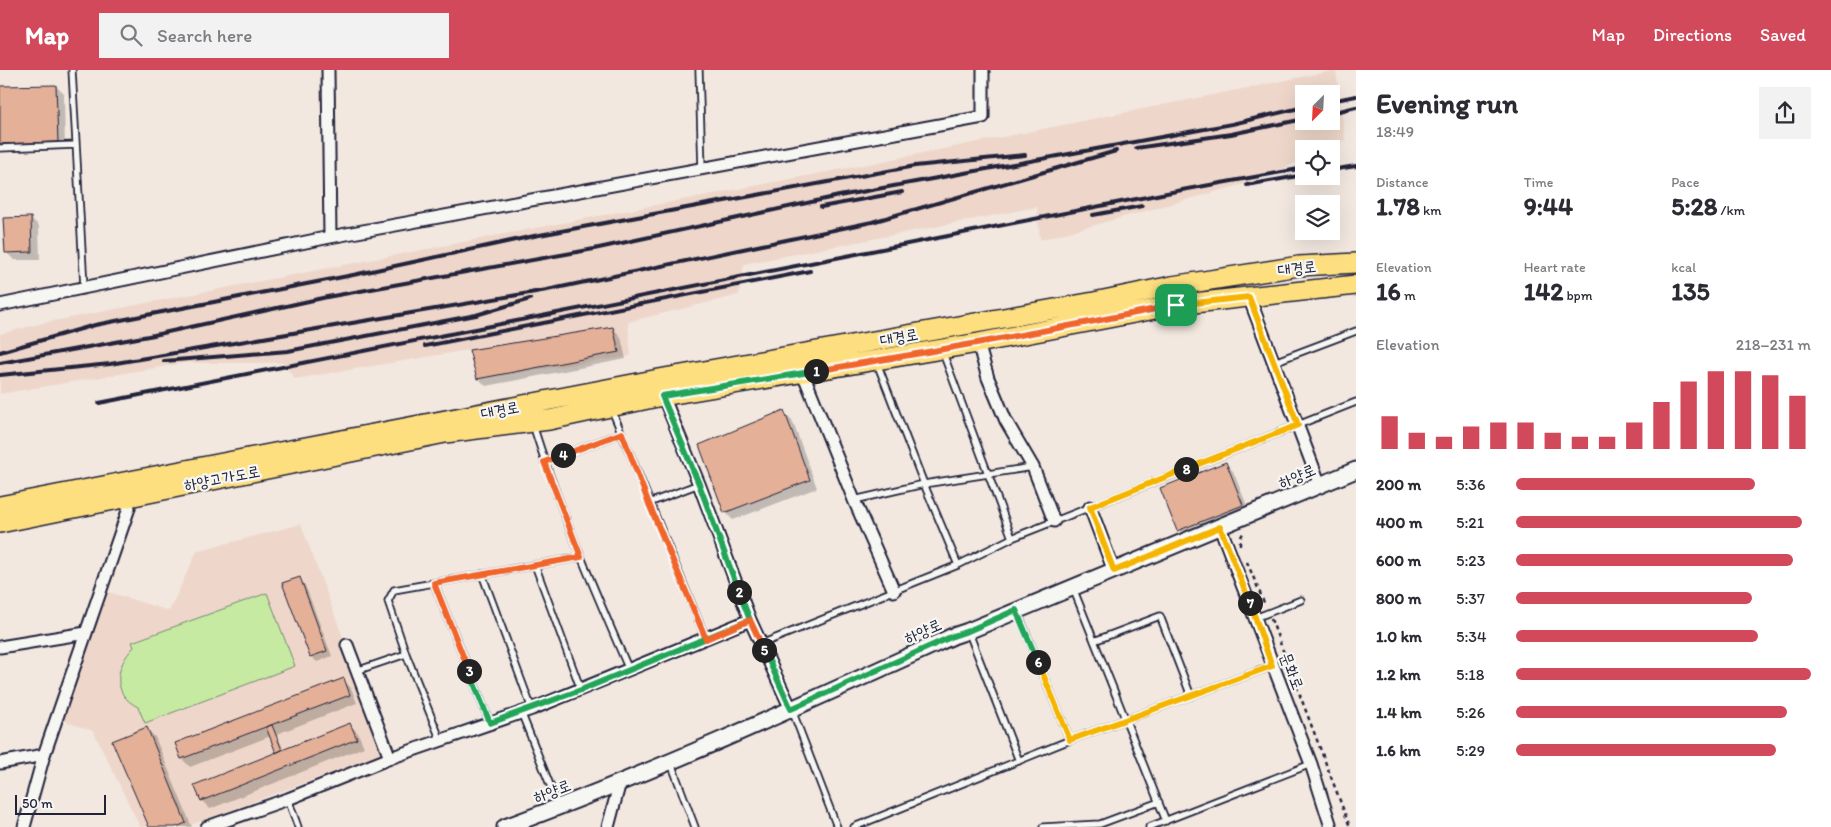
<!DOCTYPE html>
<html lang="en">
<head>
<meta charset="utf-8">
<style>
  body { margin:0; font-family:Itim,"Poor Story",sans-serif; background:#f2f2f3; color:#2b2b33; height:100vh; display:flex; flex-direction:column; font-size:19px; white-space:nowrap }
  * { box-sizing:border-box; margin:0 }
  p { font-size:16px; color:#7c7c81 }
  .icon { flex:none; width:28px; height:28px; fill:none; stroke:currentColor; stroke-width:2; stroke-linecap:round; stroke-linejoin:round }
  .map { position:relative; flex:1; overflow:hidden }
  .panel { display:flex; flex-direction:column; background:#fff; width:475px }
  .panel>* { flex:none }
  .needle { width:32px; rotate:204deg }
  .buttons { position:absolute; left:1295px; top:15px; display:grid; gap:10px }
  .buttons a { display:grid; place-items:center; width:45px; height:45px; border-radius:0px; background:#fff; box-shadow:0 5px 20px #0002; font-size:25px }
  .scale { position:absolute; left:15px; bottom:12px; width:91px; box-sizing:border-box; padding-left:5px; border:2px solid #22223b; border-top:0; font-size:14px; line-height:18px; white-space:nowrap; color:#22223b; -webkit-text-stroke:4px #f6f6f2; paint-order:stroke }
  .pin { position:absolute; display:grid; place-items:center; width:42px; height:42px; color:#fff; margin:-21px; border-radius:10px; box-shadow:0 2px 8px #0006 }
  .km { position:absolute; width:25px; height:25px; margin:-12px; border-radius:50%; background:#222; color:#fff; font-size:14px; line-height:25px; text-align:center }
  .round { display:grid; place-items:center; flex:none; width:52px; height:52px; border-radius:0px; background:#f2f2f3 }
  .headline { display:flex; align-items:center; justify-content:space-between; height:85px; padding:0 20px }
  h1 { font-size:28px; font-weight:700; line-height:38px }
  .stats { display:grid; grid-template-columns:repeat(3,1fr); gap:8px; height:85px; padding:5px 20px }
  .stats div { display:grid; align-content:center }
  .stats b { font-size:25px; font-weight:700 }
  .stats small { font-size:14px; font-weight:400 }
  .stats p { font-size:14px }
  .chart { height:140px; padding:10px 20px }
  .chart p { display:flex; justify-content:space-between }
  .chart svg { width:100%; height:90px; margin-top:5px; stroke:#d1495b; stroke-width:6 }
  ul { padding:0 20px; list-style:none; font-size:16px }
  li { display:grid; grid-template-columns:80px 60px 1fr; align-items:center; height:38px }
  li i { height:12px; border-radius:6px; background:#d1495b }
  header { display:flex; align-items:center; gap:30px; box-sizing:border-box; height:70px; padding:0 25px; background:#d1495b; color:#fff }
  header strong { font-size:24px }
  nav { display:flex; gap:28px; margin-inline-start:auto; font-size:18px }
  .search { width:350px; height:45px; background:#f2f2f3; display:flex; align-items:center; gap:12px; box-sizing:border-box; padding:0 18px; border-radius:0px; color:#7c7c81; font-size:19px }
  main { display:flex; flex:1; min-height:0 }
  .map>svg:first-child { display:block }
</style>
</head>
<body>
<header>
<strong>Map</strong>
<div class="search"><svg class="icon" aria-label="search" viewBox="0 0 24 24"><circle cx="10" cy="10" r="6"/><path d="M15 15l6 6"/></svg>Search here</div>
<nav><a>Map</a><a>Directions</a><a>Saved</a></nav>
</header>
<main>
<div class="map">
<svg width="1356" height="757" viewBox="0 0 1356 757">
  <rect width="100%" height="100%" fill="#f2e8e0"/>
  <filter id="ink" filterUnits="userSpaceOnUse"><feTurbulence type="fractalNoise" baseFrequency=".02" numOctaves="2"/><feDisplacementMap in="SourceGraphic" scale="10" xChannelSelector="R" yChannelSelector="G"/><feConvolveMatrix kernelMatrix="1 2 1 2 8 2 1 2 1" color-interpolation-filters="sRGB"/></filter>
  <g filter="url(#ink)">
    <path fill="#eed7ca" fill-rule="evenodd" d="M 1336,0 L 1345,70 L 1326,79 L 1304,79 L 1304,89 L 1255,111 L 1040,170 L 1037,137 L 744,194 L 739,225 L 628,252 L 631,286 L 477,309 L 469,280 L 295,309 L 283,293 L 186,293 L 0,324 L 0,264 L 43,253 L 868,94 ZM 1304,24 L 1331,24 L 1331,51 L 1304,51 Z
      M 301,454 L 386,683 L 185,757 L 140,757 L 93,661 L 55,648 L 99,519 L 169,541 L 197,481 Z"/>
    <path fill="#c7eaa3" stroke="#74866f" d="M 267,523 L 295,596 L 145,653 L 138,637 C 111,624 115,596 134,577 L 132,572 Z"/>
    <path fill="#0003" d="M 56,16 L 64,24 L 65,80 L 1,82 L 0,18 Z
      M 31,148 L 39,156 L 40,190 L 14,190 L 6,182 Z
      M 613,258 L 621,267 L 626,289 L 486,316 L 478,308 Z
      M 784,342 L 792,350 L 817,418 L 733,450 L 725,442 Z
      M 1225,393 L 1233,401 L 1250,443 L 1186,468 L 1179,460 Z
      M 299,509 L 305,515 L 332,586 L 317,592 L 311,586 Z
      M 343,610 L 351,618 L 357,633 L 277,664 L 284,681 L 350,655 L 358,663 L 364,677 L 210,739 L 202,731 L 196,716 L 279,683 L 271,666 L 190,697 L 182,689 L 177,673 Z
      M 147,659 L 155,667 L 192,757 L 150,757 Z"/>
    <path fill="#e4b097" stroke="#22223b" d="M 56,15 L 58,72 L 0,74 L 0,16 Z
      M 31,147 L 32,182 L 5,183 L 3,148 Z
      M 613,257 L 619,282 L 477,309 L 469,280 Z
      M 784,340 L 810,410 L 724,443 L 699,375 Z
      M 1226,392 L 1243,435 L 1177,461 L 1160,418 Z
      M 300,507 L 327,581 L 310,587 L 282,513 Z
      M 344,608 L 350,625 L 181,689 L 175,673 Z
      M 350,653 L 357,669 L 201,731 L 194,715 Z
      M 272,655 L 282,680 L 276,683 L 266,657 Z
      M 147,657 L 186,753 L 176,757 L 149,757 L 112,671 Z"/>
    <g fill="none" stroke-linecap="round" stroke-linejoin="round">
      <g stroke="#22223b" stroke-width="9">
        <path id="service" d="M 72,0 L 84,217
          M 699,0 L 702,99
          M 0,78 L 76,75
          M 943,283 L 1012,468
          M 1274,292 L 1356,261
          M 877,293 L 924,414 L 958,495
          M 612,340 L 706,569
          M 534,358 C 560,441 595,521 629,600
          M 544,392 L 622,363
          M 854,430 L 924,414 L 1033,397
          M 649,433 L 699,414
          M 535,495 L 581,620
          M 482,504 L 532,639
          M 434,513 L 490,653
          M 1073,518 L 1166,751
          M 1017,541 L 1070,670
          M 1255,548 L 1301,530
          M 969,563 L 1019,691
          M 1094,571 L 1160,546 L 1191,626
          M 761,574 L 958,495 L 1012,468 L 1356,332
          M 406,584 L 388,531 L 394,520 L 581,487
          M 356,601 L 406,584 L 441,671
          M 792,640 L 837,757
          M 521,642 L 558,735
          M 671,693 L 695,757
          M 288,729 L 298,757
          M 854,757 L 1070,670 L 1272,596
          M 1043,757 L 1100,754 L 1159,732
          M 1149,757 L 1311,694"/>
      </g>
      <g stroke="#22223b" stroke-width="15">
        <path id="minor" d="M 328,0 L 330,167
          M 1249,227 L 1320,415
          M 0,235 L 330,167 L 983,47 L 983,0
          M 978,273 L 988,308 L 1006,351 L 1033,397 L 1054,451
          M 803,303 L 854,430 L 894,521
          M 661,321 L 699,414 L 750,550 L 791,639
          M 1090,437 L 1114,501
          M 1220,457 L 1311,694 L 1331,757
          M 347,575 L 390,688
          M 0,577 L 86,563
          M 0,693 L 44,685
          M 24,757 L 44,685 L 129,438
          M 207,757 L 288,729 L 390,688 L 532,639 L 750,550
          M 608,757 L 620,712"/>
      </g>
      <g stroke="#22223b" stroke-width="19">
        <path id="tertiary" d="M 505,757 C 658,701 806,633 953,566 L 968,561 L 1356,400"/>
      </g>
      <g stroke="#22223b" stroke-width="22">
        <path id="primary" d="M 0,436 L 659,309 L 1094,232 L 1172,216 L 1299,196 L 1356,193
          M 0,453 L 445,363 L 549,350 L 662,326 L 978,273 L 1176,235 L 1356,215"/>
      </g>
      <path stroke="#22223b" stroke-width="2.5" stroke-dasharray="4 4" stroke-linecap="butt" d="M 1240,475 L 1240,469 L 1244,461
        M 1247,492 L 1265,535
        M 1271,549 L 1350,757"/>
      <use href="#service" stroke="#f6f6f2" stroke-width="5.5"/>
      <use href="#minor" stroke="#f6f6f2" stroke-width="11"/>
      <use href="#tertiary" stroke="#f6f6f2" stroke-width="15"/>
      <use href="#primary" stroke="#fedf80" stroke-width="19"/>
      <path stroke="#22223b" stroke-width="4" d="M 1331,31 L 1356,26
        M 1331,43 L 1356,37
        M 1136,78 L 1231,64 L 1304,49
        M 1331,100 L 1356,96
        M 1247,115 L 1304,105
        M 821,137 L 902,122
        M 1093,145 L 1142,136
        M 425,276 L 810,201
        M 0,282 L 95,255 L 353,205 L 534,166 L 915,96 L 1025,85
        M 164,291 L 288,281 L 476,245 L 530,229
        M 0,293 L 154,265 L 327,227 L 594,179 L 839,126 L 1232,54 L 1304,37
        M 0,305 L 110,294 L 547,220 L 872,152 L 1116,81
        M 99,333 L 1182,120 L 1304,98"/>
    </g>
  </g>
  <g fill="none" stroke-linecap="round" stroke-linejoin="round" filter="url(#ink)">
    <g stroke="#fff" stroke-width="10">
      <path id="split-1" d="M 816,301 C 937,281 1057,259 1176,235"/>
    </g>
    <g stroke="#fff" stroke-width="10">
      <path id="split-2" d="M 739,522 L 699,414 L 662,326 L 816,301"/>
    </g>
    <g stroke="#fff" stroke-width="10">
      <path id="split-3" d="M 469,601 L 490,653 L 581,620 L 750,550 L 739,522"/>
    </g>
    <g stroke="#fff" stroke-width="10">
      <path id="split-4" d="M 469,601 L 434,513 L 581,487 L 544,392 L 563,385"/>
    </g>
    <g stroke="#fff" stroke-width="10">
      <path id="split-5" d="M 563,385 L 622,363 L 649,434 L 706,569 L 750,550 L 764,580"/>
    </g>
    <g stroke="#fff" stroke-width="10">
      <path id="split-6" d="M 764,580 L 791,639 L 953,566 L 968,561 L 1016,540 L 1038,592"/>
    </g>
    <g stroke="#fff" stroke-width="10">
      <path id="split-7" d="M 1038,592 L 1070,670 L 1272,596 L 1250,533"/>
    </g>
    <g stroke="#fff" stroke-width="10">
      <path id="split-8" d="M 1186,399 L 1090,437 L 1114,501 L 1220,457 L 1250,533"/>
    </g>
    <g stroke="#fff" stroke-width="10">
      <path id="split-9" d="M 1176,235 L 1249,227 L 1298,355 L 1186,399"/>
    </g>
    <use href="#split-1" stroke="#f0652b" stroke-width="6"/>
    <use href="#split-2" stroke="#22a559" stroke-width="6"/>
    <use href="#split-3" stroke="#22a559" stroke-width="6"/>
    <use href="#split-4" stroke="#f0652b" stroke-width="6"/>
    <use href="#split-5" stroke="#f0652b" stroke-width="6"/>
    <use href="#split-6" stroke="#22a559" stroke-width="6"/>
    <use href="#split-7" stroke="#f5b400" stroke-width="6"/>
    <use href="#split-8" stroke="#f5b400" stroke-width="6"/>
    <use href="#split-9" stroke="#f5b400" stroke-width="6"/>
  </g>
  <g text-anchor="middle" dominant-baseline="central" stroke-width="4.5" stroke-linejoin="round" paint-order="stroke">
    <g font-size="16" fill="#22223b" stroke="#f6f6f2">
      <text transform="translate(1297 198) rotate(-6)">대경로</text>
      <text transform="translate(899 267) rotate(-10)">대경로</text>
      <text transform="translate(500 340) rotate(-11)">대경로</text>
      <text transform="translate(1297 406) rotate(-23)">하양로</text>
      <text transform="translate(222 408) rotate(-11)">하양고가도로</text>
      <text transform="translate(923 561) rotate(-24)">하양로</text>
      <text transform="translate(1292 601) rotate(69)">문화로</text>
      <text transform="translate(552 721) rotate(-21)">하양로</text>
    </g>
  </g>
</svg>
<div class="buttons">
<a><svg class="needle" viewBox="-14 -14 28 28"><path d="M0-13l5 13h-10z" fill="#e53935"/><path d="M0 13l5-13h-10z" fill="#7c7c81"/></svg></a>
<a><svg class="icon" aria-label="locate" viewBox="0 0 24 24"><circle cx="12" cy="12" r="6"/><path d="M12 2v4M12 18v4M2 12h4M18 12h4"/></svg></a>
<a><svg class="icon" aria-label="layers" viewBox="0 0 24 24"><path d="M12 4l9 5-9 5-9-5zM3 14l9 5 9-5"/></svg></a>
</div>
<div class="scale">50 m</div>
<div class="pin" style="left:1176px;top:235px;background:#1e9e55"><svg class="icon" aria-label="arrive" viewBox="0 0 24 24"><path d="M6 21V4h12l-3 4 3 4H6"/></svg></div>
<b class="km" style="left:816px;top:301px">1</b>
<b class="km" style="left:739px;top:522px">2</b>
<b class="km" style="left:469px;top:601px">3</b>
<b class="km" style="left:563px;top:385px">4</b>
<b class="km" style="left:764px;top:580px">5</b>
<b class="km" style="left:1038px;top:592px">6</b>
<b class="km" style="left:1250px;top:533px">7</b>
<b class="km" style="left:1186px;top:399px">8</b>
</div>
<section class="panel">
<div class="headline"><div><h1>Evening run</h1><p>18:49</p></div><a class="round"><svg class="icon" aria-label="share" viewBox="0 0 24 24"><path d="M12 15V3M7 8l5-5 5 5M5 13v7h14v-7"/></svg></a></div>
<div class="stats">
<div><p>Distance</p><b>1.78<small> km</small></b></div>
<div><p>Time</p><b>9:44</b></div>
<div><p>Pace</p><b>5:28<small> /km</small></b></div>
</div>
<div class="stats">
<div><p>Elevation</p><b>16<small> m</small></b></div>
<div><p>Heart rate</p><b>142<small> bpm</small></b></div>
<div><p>kcal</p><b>135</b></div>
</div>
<div class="chart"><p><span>Elevation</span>218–231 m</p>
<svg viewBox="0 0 160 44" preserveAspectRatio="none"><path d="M5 44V28M15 44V36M25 44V38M35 44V33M45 44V31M55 44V31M65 44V36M75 44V38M85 44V38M95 44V31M105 44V21M115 44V11M125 44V6M135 44V6M145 44V8M155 44V18"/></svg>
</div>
<ul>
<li><b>200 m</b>5:36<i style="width:81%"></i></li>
<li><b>400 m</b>5:21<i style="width:97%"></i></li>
<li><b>600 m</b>5:23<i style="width:94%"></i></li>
<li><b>800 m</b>5:37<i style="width:80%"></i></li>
<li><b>1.0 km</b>5:34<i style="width:82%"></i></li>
<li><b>1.2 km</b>5:18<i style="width:100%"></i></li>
<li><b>1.4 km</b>5:26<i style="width:92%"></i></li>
<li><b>1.6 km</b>5:29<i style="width:88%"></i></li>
</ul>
</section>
</main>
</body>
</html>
